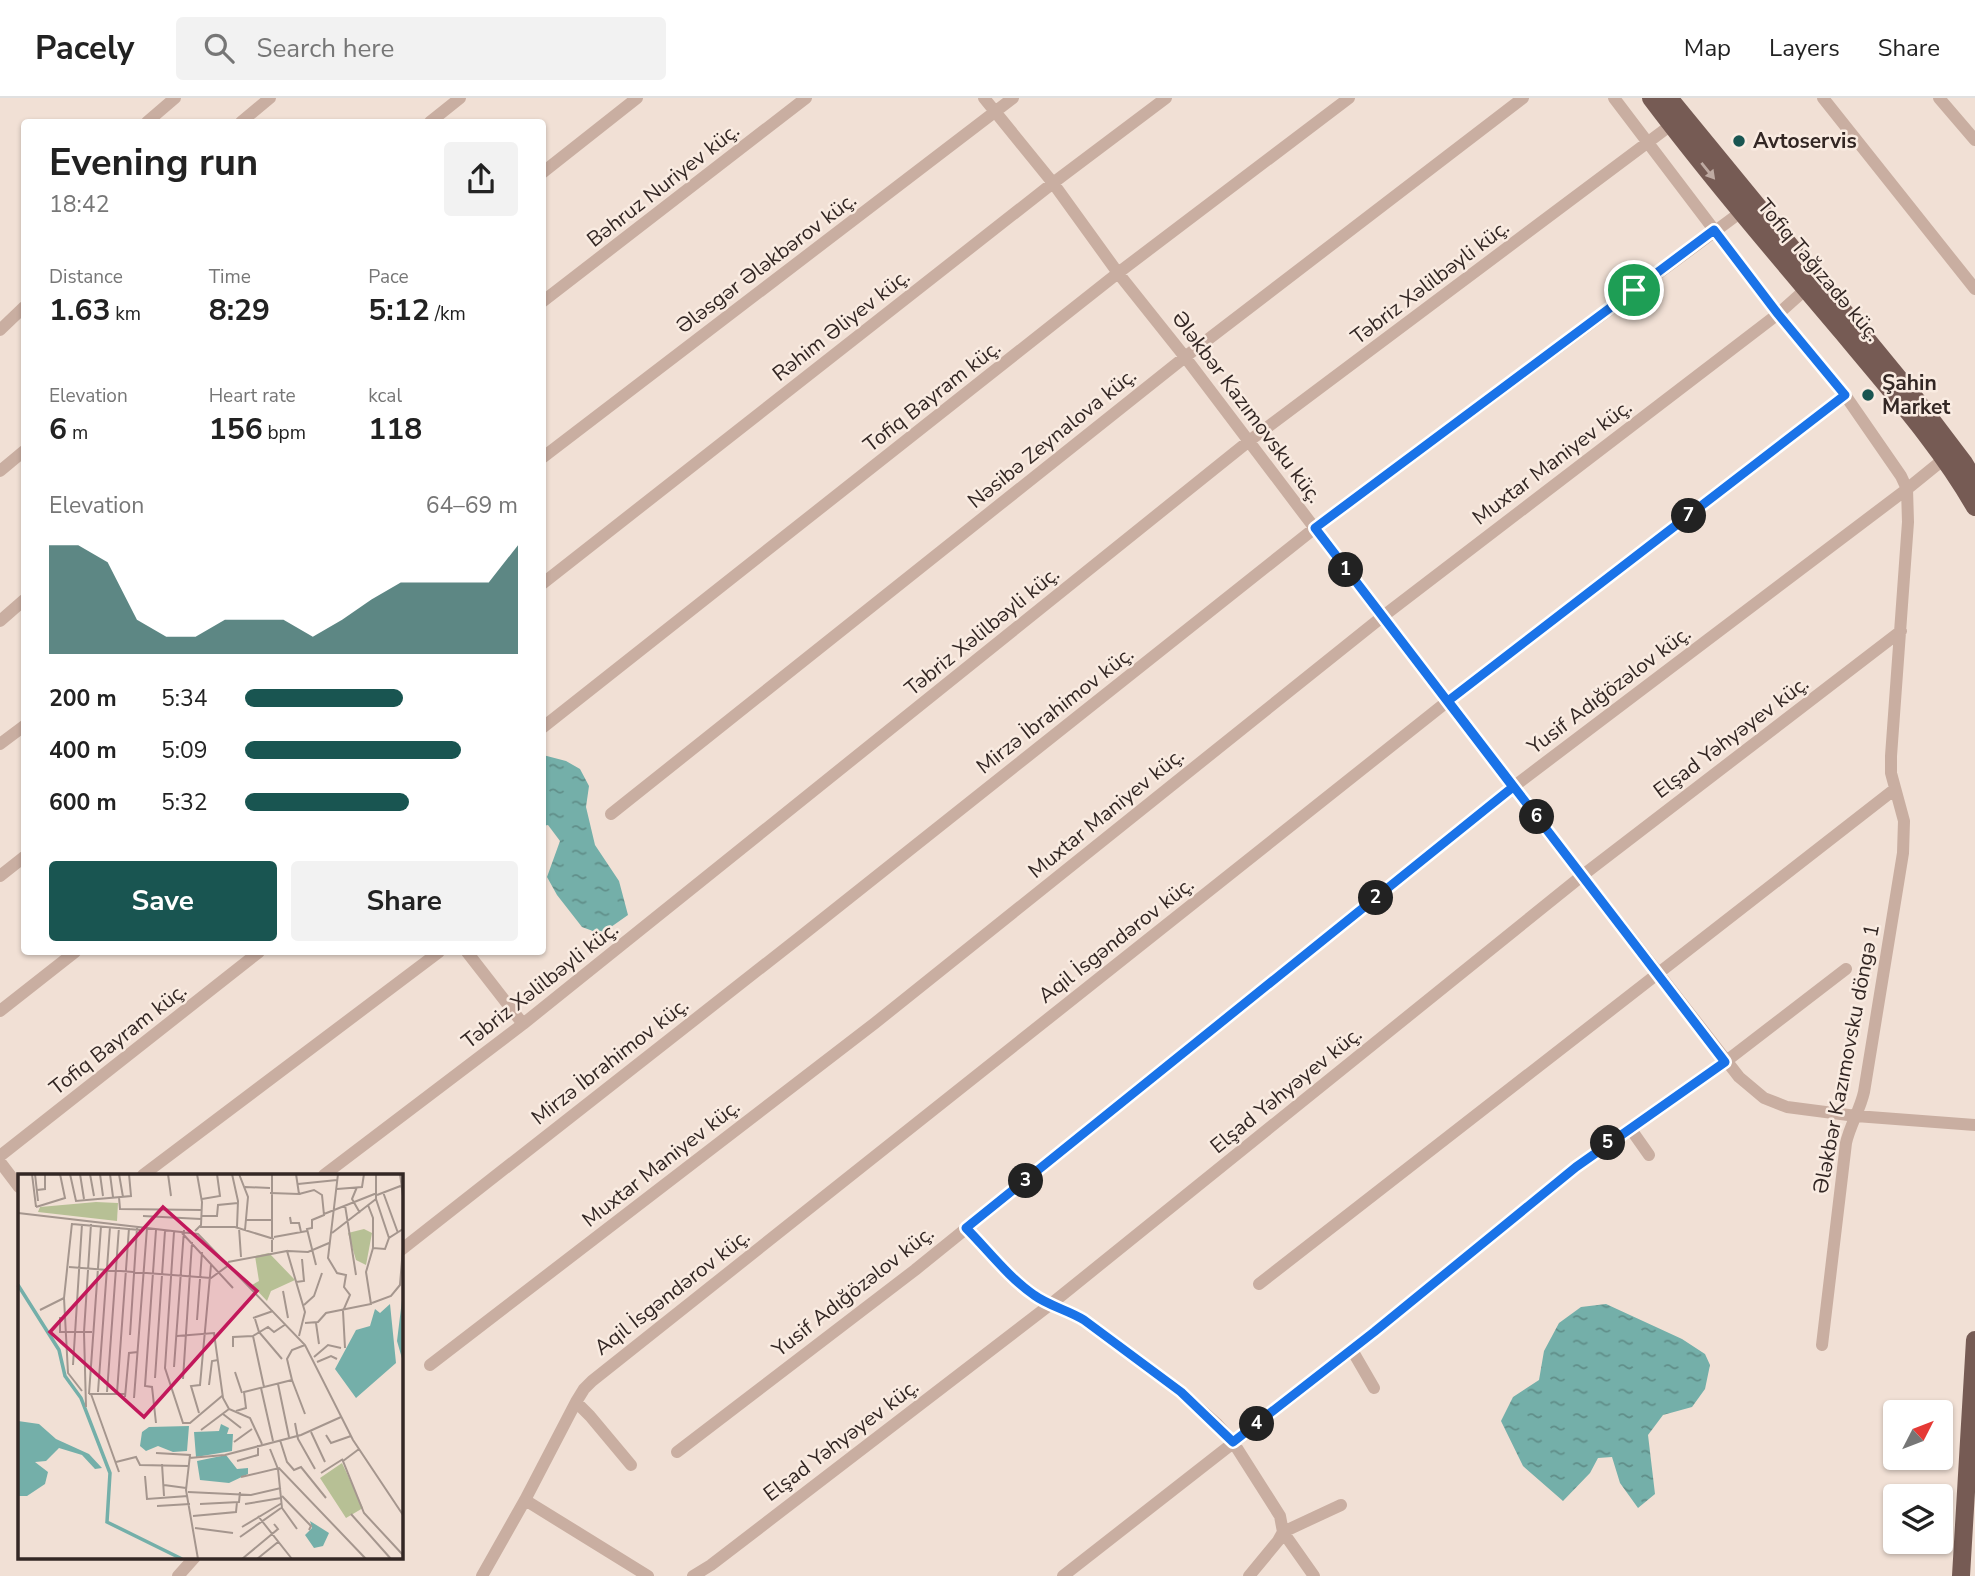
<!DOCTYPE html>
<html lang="en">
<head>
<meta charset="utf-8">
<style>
  body { margin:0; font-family:"Nunito Sans",sans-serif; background:#f2f2f2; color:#222; height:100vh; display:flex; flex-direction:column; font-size:26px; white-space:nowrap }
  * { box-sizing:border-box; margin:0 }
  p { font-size:23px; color:#767676 }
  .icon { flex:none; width:38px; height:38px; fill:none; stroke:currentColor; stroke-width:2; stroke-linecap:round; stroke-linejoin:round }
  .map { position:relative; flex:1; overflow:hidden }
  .drawer { position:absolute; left:21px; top:21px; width:525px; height:836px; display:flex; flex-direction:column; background:#fff; border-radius:7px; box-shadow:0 2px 5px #0004 }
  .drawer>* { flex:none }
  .needle { width:46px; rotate:48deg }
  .buttons { position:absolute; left:1883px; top:1302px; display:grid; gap:14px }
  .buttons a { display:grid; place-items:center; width:70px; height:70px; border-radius:7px; background:#fff; box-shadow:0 2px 5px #0004; font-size:35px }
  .pin { position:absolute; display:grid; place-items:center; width:60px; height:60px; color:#fff; margin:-30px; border:4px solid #fff; border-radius:50%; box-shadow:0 2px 7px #0007 }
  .km { position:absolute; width:35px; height:35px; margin:-18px; border-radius:50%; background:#222; color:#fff; font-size:19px; line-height:35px; text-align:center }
  .round { display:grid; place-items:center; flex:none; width:74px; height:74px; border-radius:7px; background:#f2f2f2 }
  .overview { display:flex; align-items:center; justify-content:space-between; height:119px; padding:0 28px }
  h1 { font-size:38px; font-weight:700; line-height:52px }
  .figures { display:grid; grid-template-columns:repeat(3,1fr); gap:10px; height:119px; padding:7px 28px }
  .figures div { display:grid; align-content:center }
  .figures b { font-size:30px; font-weight:700 }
  .figures small { font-size:19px; font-weight:400 }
  .figures p { font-size:19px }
  .chart { height:196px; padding:14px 28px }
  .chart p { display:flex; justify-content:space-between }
  .chart svg { width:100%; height:126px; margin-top:7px; fill:#195551; opacity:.7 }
  .button { display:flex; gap:14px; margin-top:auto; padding:14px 28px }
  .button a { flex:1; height:80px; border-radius:7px; background:#195551; color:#fff; font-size:28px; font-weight:700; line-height:80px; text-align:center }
  .button a+a { background:#f2f2f2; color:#222 }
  ul { padding:0 28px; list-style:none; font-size:23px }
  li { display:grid; grid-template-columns:112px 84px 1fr; align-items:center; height:52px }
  li i { height:18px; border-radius:9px; background:#195551 }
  header { display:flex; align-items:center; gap:42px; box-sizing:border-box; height:98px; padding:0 35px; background:#fff; border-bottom:2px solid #e0e0e0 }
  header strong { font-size:33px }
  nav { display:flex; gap:38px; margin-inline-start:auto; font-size:24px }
  .search { width:490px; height:63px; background:#f2f2f2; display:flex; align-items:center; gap:18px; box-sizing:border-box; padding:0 24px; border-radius:7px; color:#767676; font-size:26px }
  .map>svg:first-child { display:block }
</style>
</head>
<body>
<header>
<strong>Pacely</strong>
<div class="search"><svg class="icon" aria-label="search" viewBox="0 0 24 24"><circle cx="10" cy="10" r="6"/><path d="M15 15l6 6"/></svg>Search here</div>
<nav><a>Map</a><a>Layers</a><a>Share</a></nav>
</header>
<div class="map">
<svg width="1975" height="1478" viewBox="0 0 1975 1478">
  <defs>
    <pattern id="water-ripples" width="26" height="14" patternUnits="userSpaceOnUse" patternTransform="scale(1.75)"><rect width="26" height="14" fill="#74afa9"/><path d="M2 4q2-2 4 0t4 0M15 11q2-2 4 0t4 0" fill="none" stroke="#608e89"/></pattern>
  </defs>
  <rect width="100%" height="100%" fill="#f1e0d5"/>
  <path fill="url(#water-ripples)" d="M 543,657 L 566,663 L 580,671 L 589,688 L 586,709 L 595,747 L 619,783 L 628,817 L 601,836 L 582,829 L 557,797 L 547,779 L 560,743 L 548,727 L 543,728 Z
    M 1606,1206 L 1682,1241 L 1705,1256 L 1710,1267 L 1705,1291 L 1692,1309 L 1663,1317 L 1648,1337 L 1655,1396 L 1638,1410 L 1620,1385 L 1612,1359 L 1598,1360 L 1590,1375 L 1563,1403 L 1523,1368 L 1501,1323 L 1513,1299 L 1539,1282 L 1544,1253 L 1559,1225 L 1581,1209 Z"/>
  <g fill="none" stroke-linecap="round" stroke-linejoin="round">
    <path stroke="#c9aea1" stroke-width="12" d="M 984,0 L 1053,85 L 1118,175 L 1185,259 L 1382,519 L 1739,979 L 1764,1000 L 1787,1009 L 1856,1018 L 1975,1027
      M 1614,0 L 1778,216 L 1845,297 L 1901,378 L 1907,391 L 1908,424 L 1891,658 L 1891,675 L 1904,723 L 1903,755 L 1864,994 C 1860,1012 1850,1027 1846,1045 L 1822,1247
      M 1823,0 L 1975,191
      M 1939,0 L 1975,42
      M 147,24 L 175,0
      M 241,24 L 270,0
      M 430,24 L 460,0
      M 542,75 L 637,0
      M 542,204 L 806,0
      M 0,232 L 24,209
      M 542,360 L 1013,0
      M 0,373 L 24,353
      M 542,486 L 1053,85 L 1166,0
      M 0,523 L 24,502
      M 542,630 L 1118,175 L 1349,0
      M 0,646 L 24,628
      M 611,716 L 1185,259 L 1523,0
      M 0,778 L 24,759
      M 467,854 L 523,926
      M 0,913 L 75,854
      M 1630,1030 L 1649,1057
      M 0,1058 L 259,854
      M 0,1064 L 19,1089
      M 143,1077 L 439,854
      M 324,1077 L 523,926 L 1249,343 L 1671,27
      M 966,1130 C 986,1150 1015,1187 1039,1200 C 1053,1209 1070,1213 1084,1222 L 1181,1294 L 1217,1326 L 1233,1344 L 1280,1418 L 1283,1434 L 1278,1443 L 1249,1478
      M 401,1152 L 800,839 L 1315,430 L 1741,114
      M 1259,1186 L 1895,691
      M 1352,1252 L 1374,1290
      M 430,1267 L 875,925 L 1382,519 L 1778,216 L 1806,191
      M 576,1304 L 590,1318 L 631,1367
      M 677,1354 L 915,1172 L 1513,689 L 1907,391 L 1944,361
      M 525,1402 L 648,1478
      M 178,1478 L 195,1459
      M 482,1478 L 525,1402 L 576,1304 L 584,1291 L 592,1283 L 1448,603 L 1845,297
      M 693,1478 L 711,1467 L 1051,1206 L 1583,777 L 1901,533
      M 1063,1478 L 1352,1252 L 1576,1069 L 1725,964 L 1846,871
      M 1314,1478 L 1283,1434 L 1341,1407"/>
    <path stroke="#765b54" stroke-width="18" d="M 1651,0 C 1712,81 1778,158 1843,235 C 1889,291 1939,346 1975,409
      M 1669,0 L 1914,299 L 1964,365 L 1975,383
      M 1961,1478 L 1975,1242"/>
  </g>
  <defs><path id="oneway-solid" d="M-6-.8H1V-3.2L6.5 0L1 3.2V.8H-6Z" transform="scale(1.75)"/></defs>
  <use fill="#beaaa2" href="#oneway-solid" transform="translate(1708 73) rotate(51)"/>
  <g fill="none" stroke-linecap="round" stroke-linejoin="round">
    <g stroke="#fff" stroke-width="14">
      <path id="route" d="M 1634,192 L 1315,430 L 1513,689 L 966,1130 C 987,1151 1009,1180 1034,1197 C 1049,1208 1068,1212 1084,1222 L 1181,1294 L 1233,1344 L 1374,1234 L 1576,1069 L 1725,964 L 1448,603 L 1845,297 L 1778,216 L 1714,132 L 1634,192"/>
    </g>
    <use href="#route" stroke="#1a73e8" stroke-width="9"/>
  </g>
  <g fill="#195551" stroke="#f9ebe1" stroke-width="2.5">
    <circle cx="1739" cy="43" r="7"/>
    <circle cx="1868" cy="297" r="7"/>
  </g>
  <g text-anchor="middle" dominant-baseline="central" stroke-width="5" stroke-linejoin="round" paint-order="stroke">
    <g font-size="21" font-weight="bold" fill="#332724" stroke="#f9ebe1" text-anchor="start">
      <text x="1753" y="43">Avtoservis</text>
      <text x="1882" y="285">Şahin<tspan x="1882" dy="24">Market</tspan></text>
    </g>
    <g font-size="21" fill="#332724" stroke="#f9ebe1">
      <text transform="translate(663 87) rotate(-38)">Bəhruz Nuriyev küç.</text>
      <text transform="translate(766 165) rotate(-37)">Ələsgər Ələkbərov küç.</text>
      <text transform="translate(1819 172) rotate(50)">Tofiq Tağızadə küç.</text>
      <text transform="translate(1430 184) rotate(-37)">Təbriz Xəlilbəyli küç.</text>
      <text transform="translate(841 227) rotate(-38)">Rəhim Əliyev küç.</text>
      <text transform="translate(932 298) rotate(-38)">Tofiq Bayram küç.</text>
      <text transform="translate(1247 309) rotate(53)">Ələkbər Kazımovsku küç.</text>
      <text transform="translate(1052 340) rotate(-39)">Nəsibə Zeynalova küç.</text>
      <text transform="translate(1552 364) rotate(-37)">Muxtar Maniyev küç.</text>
      <text transform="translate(982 533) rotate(-39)">Təbriz Xəlilbəyli küç.</text>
      <text transform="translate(1609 592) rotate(-37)">Yusif Adığözəlov küç.</text>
      <text transform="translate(1055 612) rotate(-38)">Mirzə İbrahimov küç.</text>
      <text transform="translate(1731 639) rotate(-37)">Elşad Yəhyəyev küç.</text>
      <text transform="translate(1106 715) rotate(-39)">Muxtar Maniyev küç.</text>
      <text transform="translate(1116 842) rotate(-38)">Aqil İsgəndərov küç.</text>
      <text transform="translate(540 887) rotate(-38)">Təbriz Xəlilbəyli küç.</text>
      <text transform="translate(118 941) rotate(-38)">Tofiq Bayram küç.</text>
      <text transform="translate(1846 961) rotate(-79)">Ələkbər Kazımovsku döngə 1</text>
      <text transform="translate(610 963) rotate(-38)">Mirzə İbrahimov küç.</text>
      <text transform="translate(1286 992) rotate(-39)">Elşad Yəhyəyev küç.</text>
      <text transform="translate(661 1065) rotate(-38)">Muxtar Maniyev küç.</text>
      <text transform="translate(853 1193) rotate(-38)">Yusif Adığözəlov küç.</text>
      <text transform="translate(672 1194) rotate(-38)">Aqil İsgəndərov küç.</text>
      <text transform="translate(841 1342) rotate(-37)">Elşad Yəhyəyev küç.</text>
    </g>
  </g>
  <g transform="translate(18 1076)">
    <rect width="385" height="385" fill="#f1e0d5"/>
    <path d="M 78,28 L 100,29 L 99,47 L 20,38 L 22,33 Z" fill="#b7c095"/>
    <path d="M 346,55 L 354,59 L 348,91 L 338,86 L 330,59 ZM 251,79 L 277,106 L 253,117 L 249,127 L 234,111 L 241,107 L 237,82 ZM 324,289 L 345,334 L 328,344 L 302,304 Z" fill="#b7c095"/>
    <path d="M 385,118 L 385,188 L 379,167 ZM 372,130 L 378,189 L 338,224 L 317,195 L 338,156 L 352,152 L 357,135 L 362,139 ZM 0,247 L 21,250 L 38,265 L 71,280 L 84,294 L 77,295 L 64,281 L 41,274 L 28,287 L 17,288 L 30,298 L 27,310 L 9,322 L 0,322 ZM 203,250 L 211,254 L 209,260 L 215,260 L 214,277 L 178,283 L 176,258 L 201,257 ZM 171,252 L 169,277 L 155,278 L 140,272 L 128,277 L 122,272 L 124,258 L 131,253 ZM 208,281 L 219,295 L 230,294 L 230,300 L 211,309 L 182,306 L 179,287 ZM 292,347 L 311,359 L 305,372 L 296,374 L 287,361 L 294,354 Z" fill="#74afa9"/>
    <path fill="none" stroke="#74afa9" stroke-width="3.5" d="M 0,111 L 41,176 L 47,202 L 63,224 L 92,299 L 89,348 L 164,385"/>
    <path fill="none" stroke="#a5968e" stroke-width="2" d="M 14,0 L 18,33M 17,0 L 20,27M 52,0 L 58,27 L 113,22 L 111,0M 62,0 L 66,25M 72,0 L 76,22M 82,0 L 85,22M 92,0 L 95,23M 101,0 L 105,23M 150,0 L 153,22M 214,0 L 220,27 L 219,53M 221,0 L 230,23 L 227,56M 254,0 L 254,78M 320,0 L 310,84 L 319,99 L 328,101 L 326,113 L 332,121 L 325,137 L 327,174M 358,0 L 358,25 L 371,64M 382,0 L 385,22M 280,10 L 319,6M 227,13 L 252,14M 339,13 L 334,25 L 342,39M 319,15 L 344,13 L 346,0M 19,16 L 27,15 L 27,0M 365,18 L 380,59M 252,19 L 281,20 L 278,0M 281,20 L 296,16 L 304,21 L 306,41 L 294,46 L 294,54 L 289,55 L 298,91M 359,21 L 385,11M 101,23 L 102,35 L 183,36M 184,25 L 202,22 L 199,0M 327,31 L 338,101M 350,31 L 355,44 L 355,74M 18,33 L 47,24 L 42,0M 0,39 L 180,60 L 287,171 L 335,266 L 385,341M 306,40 L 359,19M 125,42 L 183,45M 183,42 L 199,42 L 200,31 L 220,29M 272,43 L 273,49 L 281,49 L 283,58M 228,46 L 253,46M 54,50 L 122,56M 182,53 L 217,53 L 256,65M 221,54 L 223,83M 177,57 L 183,51 L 184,28 L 179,0M 156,58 L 147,194 L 165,249 L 172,249 L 204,222M 164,59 L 215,114M 314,59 L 358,25M 256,63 L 289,57M 270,77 L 290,78 L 311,69M 210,88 L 269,77 L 287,138 L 281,162M 51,93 L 193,104 L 211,91M 278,108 L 286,107 L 284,85M 265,117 L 270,144M 46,124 L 50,199 L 64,217M 354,129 L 373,122 L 382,111 L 385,73M 286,131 L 296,122 L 304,99M 22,136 L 46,124 L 54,49M 42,143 L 42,158 L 74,158M 235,144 L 255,137M 237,145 L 241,158 L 264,185M 179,146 L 184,78M 287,149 L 300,148 L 308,139 L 353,130 L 348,98 L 355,74 L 367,75 L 371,64 L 385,55M 298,149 L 301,170M 112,161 L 119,54M 159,162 L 196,159 L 205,224 L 211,235 L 232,244 L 244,270M 215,173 L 215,163 L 235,162M 296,183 L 310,171 L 323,174M 299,188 L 313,182 L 319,185M 55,191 L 64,50M 156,193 L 166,56M 217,198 L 224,219M 137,204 L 147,57M 165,205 L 174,68M 274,206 L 287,240M 260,210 L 271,263M 191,211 L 194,187 L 200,186M 246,213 L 235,162 L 250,153 L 256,158 L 268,150M 243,214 L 255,267M 80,218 L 92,53M 89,218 L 101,53M 99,219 L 111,54M 71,220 L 83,52M 71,220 L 107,220M 73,220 L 101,298M 107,223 L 111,179 L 120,178M 116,224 L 129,54M 68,233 L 66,158 L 73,50M 218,237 L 228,234 L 226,218 L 274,206 L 269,185 L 274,176 L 287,171M 181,239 L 173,212 L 182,211 L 193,91M 205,240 L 223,254M 138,249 L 134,213 L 127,212 L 138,56M 277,249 L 280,265 L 297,295M 183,256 L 211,235M 293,258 L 307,288M 308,261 L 313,269 L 333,262M 262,266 L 269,288 L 276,296 L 283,293 L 308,324M 216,268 L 234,255M 252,275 L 260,295 L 264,334 L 279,355M 341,275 L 325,287 L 346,339 L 385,381M 138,279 L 172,281 L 168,316 L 180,385M 171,284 L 207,281 L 283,261 L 323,243M 219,287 L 240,281 L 240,271M 98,288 L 118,283 L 122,291 L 170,292M 144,290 L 146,322M 303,299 L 325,285M 127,302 L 129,325 L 170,322M 223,303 L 261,294 L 348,385M 146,311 L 168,314M 170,318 L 233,321 L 263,314M 264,322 L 293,352 L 291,356M 182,330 L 221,328 L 222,318M 227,330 L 263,324M 139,332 L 172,330M 333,340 L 373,385M 175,342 L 218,338 L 219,328M 240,342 L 274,385M 224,353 L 264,329M 177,354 L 215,359M 222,363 L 263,334M 224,385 L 260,355 L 256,350M 239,385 L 260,368"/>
    <path fill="#c2185b" fill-opacity="0.15" stroke="#c2185b" stroke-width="3.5" d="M 145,33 L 239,117 L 126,243 L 32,158 Z"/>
    <rect width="385" height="385" fill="none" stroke="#332724" stroke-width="3.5"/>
  </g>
</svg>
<div class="buttons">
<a><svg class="needle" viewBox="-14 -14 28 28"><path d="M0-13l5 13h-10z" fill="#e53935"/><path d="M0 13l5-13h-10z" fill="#767676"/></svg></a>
<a><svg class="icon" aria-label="layers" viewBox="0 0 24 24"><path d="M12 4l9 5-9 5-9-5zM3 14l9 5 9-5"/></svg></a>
</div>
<div class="pin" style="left:1634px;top:192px;background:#1e9e55"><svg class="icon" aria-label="arrive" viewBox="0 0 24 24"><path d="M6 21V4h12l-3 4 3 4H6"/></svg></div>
<b class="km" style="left:1346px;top:472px">1</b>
<b class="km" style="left:1376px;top:800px">2</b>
<b class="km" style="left:1026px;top:1083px">3</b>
<b class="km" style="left:1257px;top:1326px">4</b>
<b class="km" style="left:1608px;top:1045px">5</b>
<b class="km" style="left:1537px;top:719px">6</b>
<b class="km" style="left:1689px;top:418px">7</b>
<section class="drawer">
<div class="overview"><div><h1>Evening run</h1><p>18:42</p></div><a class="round"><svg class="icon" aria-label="share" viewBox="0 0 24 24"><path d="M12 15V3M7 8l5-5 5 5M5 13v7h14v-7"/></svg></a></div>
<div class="figures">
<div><p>Distance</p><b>1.63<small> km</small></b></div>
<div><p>Time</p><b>8:29</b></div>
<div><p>Pace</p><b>5:12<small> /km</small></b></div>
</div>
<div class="figures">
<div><p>Elevation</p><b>6<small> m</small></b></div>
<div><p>Heart rate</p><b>156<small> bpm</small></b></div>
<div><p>kcal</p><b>118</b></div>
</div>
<div class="chart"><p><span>Elevation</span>64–69 m</p>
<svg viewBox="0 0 160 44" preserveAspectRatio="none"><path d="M0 44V6L10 6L20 12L30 32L40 38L50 38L60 32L70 32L80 32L90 38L100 32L110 25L120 19L130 19L140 19L150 19L160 6V44z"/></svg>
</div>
<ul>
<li><b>200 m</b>5:34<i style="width:58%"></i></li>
<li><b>400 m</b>5:09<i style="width:79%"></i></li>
<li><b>600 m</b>5:32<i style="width:60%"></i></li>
</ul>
<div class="button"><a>Save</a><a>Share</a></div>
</section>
</div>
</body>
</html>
